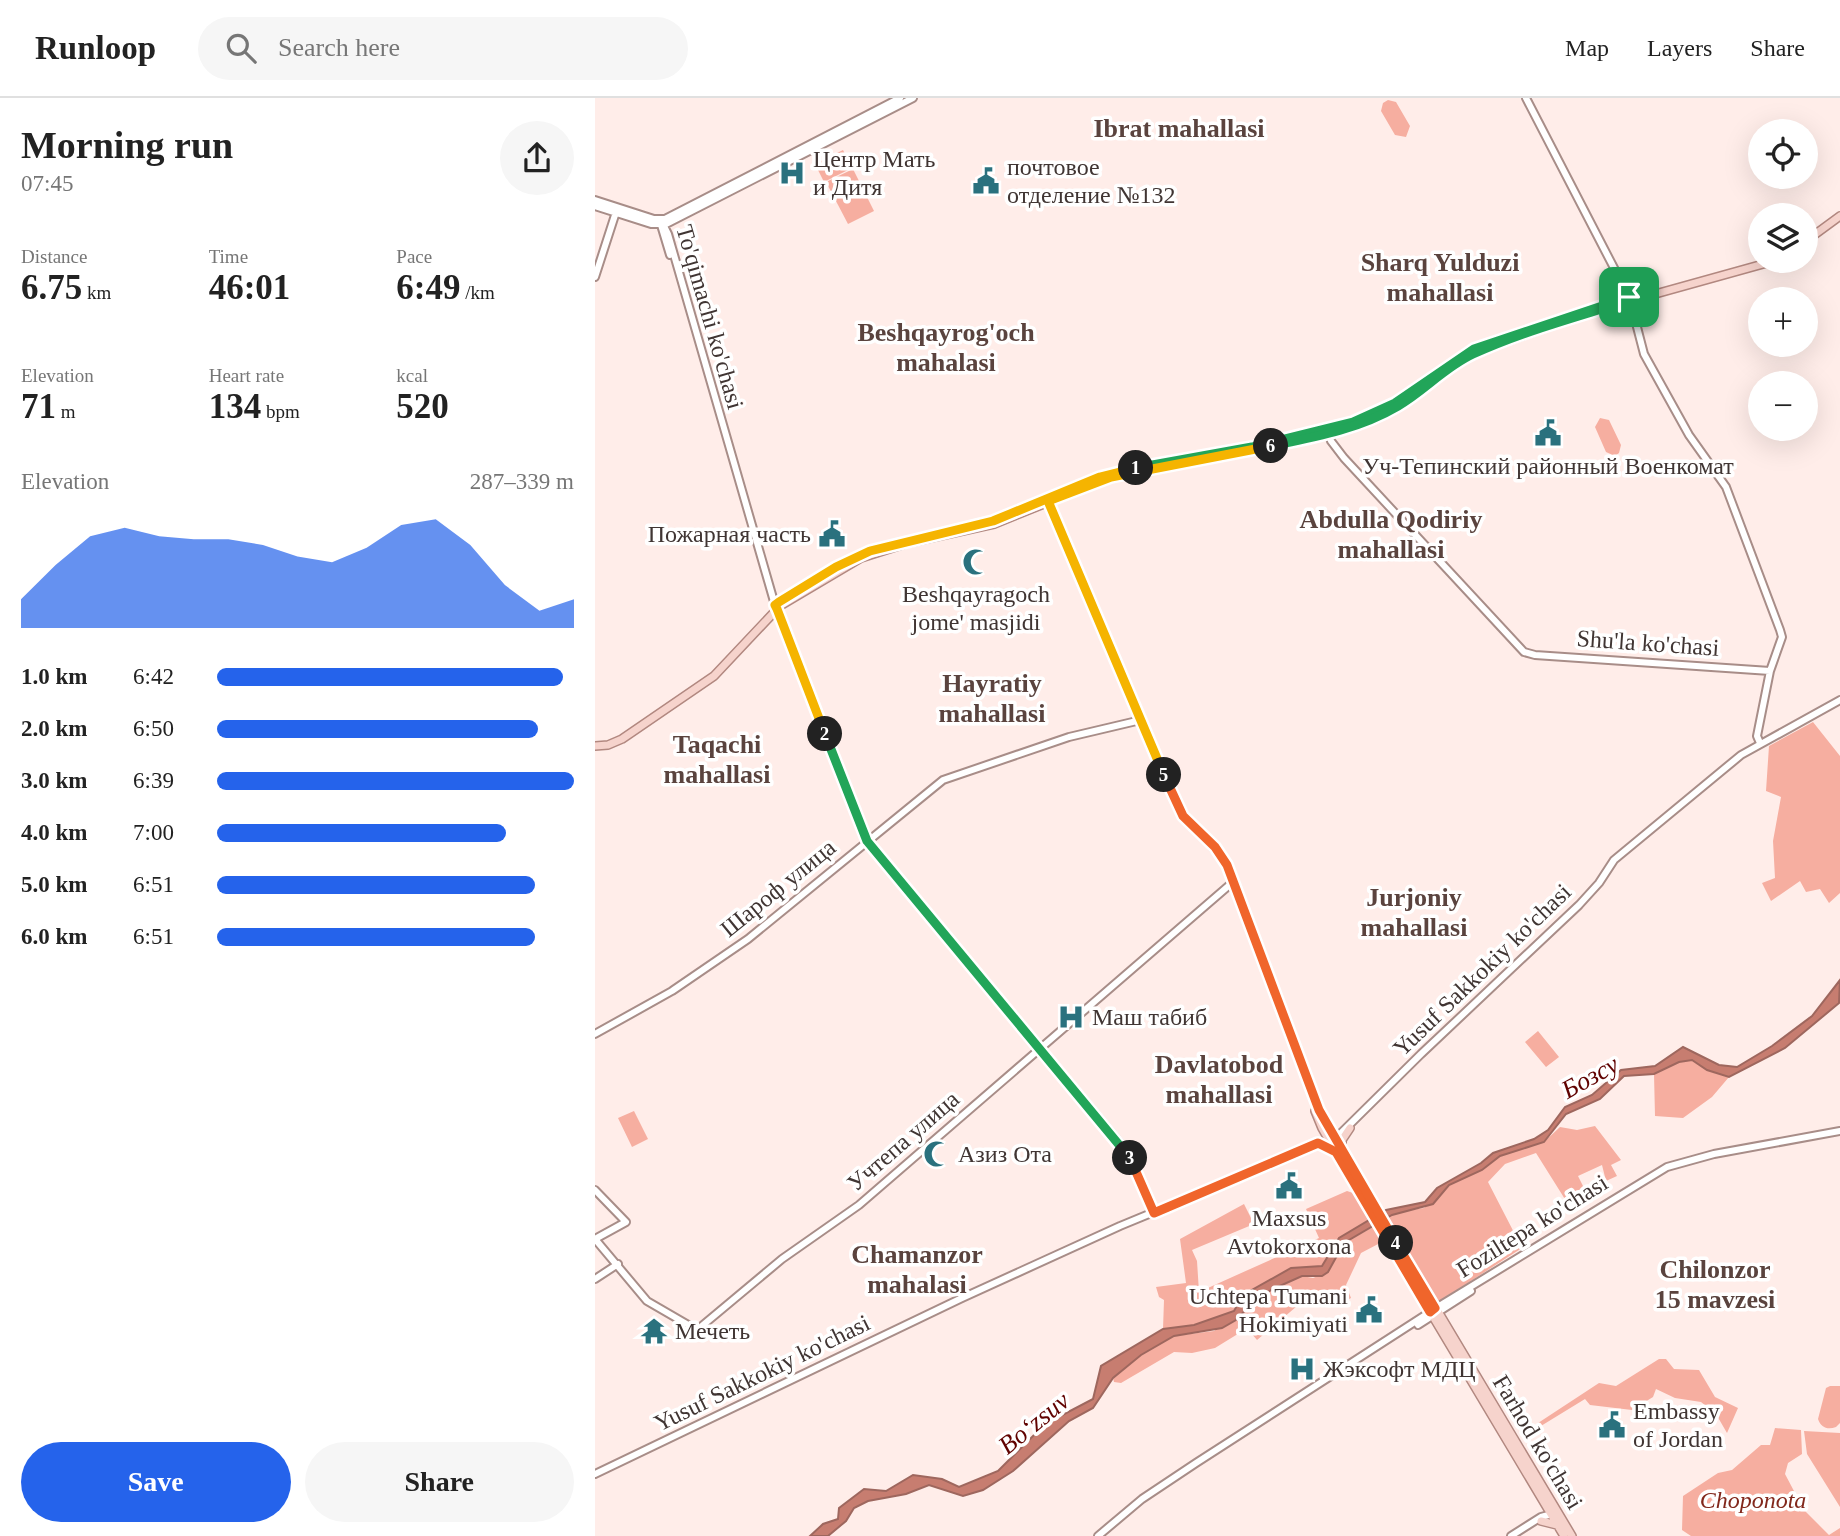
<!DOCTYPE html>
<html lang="en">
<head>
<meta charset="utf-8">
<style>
  body { margin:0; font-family:"Times New Roman",serif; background:#f6f6f6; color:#222; height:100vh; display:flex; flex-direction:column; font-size:26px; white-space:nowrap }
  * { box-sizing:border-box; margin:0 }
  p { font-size:23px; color:#767676 }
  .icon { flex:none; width:38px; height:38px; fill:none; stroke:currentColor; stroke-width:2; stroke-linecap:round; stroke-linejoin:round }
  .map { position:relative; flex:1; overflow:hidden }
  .drawer { display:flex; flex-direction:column; background:#fff; width:595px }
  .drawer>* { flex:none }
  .tools { position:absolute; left:1153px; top:21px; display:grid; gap:14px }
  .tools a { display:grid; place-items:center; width:70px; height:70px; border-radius:50%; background:#fff; box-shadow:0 7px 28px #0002; font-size:35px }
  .pin { position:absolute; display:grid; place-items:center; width:60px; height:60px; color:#fff; margin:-30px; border-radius:14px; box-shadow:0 4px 10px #0006 }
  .km { position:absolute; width:35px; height:35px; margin:-18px; border-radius:50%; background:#222; color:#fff; font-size:19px; line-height:35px; text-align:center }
  .round { display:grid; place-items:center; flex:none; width:74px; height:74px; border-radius:37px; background:#f6f6f6 }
  .head { display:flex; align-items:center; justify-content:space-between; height:119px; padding:0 21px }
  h1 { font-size:38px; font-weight:700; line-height:52px }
  .metrics { display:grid; grid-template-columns:repeat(3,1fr); gap:10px; height:119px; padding:7px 21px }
  .metrics div { display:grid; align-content:center }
  .metrics b { font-size:35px; font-weight:700 }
  .metrics small { font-size:19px; font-weight:400 }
  .metrics p { font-size:19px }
  .chart { height:196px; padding:14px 21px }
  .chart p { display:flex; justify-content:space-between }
  .chart svg { width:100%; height:126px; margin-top:7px; fill:#2563eb; opacity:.7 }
  .primary-button { display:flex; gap:14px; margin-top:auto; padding:14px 21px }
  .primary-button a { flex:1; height:80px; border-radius:42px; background:#2563eb; color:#fff; font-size:28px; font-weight:700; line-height:80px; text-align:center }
  .primary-button a+a { background:#f6f6f6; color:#222 }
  ul { padding:0 21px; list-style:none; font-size:23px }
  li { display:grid; grid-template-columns:112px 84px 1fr; align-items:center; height:52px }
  li i { height:18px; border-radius:9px; background:#2563eb }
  header { display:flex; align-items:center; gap:42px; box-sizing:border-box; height:98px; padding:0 35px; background:#fff; border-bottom:2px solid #e0e0e0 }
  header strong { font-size:33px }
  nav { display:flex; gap:38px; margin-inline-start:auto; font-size:24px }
  .search { width:490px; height:63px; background:#f6f6f6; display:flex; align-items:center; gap:18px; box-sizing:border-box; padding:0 24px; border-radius:38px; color:#767676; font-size:26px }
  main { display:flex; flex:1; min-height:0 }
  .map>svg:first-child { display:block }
</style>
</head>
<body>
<header>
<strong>Runloop</strong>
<div class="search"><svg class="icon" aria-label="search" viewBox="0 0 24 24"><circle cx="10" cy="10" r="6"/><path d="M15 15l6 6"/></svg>Search here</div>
<nav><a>Map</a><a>Layers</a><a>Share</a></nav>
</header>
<main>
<section class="drawer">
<div class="head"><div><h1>Morning run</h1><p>07:45</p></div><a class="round"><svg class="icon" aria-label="share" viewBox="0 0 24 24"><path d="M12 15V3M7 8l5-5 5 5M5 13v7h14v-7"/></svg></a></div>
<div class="metrics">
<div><p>Distance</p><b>6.75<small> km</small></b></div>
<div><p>Time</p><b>46:01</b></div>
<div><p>Pace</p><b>6:49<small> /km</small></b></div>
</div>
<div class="metrics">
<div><p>Elevation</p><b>71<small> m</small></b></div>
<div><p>Heart rate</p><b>134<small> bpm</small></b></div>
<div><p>kcal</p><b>520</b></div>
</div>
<div class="chart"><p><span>Elevation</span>287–339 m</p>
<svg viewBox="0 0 160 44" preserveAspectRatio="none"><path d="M0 44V34L10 22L20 12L30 9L40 12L50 13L60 13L70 15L80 19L90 21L100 16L110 8L120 6L130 15L140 29L150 38L160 34V44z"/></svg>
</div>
<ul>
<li><b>1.0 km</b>6:42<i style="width:97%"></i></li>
<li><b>2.0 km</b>6:50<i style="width:90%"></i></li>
<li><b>3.0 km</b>6:39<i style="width:100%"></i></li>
<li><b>4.0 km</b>7:00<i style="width:81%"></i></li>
<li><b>5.0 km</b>6:51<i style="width:89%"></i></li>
<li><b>6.0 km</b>6:51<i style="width:89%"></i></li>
</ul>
<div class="primary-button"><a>Save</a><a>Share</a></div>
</section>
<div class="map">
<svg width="1245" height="1438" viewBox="0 0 1245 1438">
  <rect width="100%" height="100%" fill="#ffede9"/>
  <path fill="#f6aea0" d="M 793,2 L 801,4 L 815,28 L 811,39 L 800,37 L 786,13 L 788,5 Z
    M 248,52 L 257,70 L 229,84 L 220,66 Z
    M 258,71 L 279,113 L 253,126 L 231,84 Z
    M 1005,320 L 1014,322 L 1026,347 L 1024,355 L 1020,358 L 1011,354 L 1000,329 Z
    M 1218,624 L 1245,658 L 1245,795 L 1234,805 L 1225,791 L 1211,794 L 1205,783 L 1176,803 L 1167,785 L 1180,780 L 1178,743 L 1186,699 L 1171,693 L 1174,648 Z
    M 943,933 L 964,959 L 951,969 L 930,944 Z
    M 1097,962 L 1112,972 L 1134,979 L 1117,999 L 1088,1020 L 1060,1018 L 1059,976 L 1084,964 Z
    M 39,1013 L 53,1041 L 37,1049 L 23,1020 Z
    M 1000,1028 L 1026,1062 L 1016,1067 L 1022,1078 L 1011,1083 L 1007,1067 L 983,1078 L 991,1094 L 973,1106 L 941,1055 L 910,1066 L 893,1084 L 927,1150 L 845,1203 L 840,1203 L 793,1119 L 804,1114 L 829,1110 L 854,1087 L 887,1072 L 905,1058 L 949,1044 L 965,1029 L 982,1032 Z
    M 752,1093 L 758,1095 L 774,1123 L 744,1140 L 727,1168 L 696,1170 L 648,1197 L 639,1213 L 599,1227 L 568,1231 L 569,1202 L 564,1199 L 561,1189 L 591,1185 L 585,1141 L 649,1106 L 659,1126 L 597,1152 L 602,1163 L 604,1194 L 724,1140 L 711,1111 Z
    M 778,1129 L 787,1144 L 766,1155 L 751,1187 L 756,1200 L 742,1207 L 734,1193 L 719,1201 L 708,1203 L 662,1242 L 656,1235 L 646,1234 L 620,1250 L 597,1255 L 579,1254 L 526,1285 L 519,1284 L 518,1280 L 546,1257 L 579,1238 L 619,1233 L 678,1191 L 707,1178 L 718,1180 L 733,1174 L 749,1145 Z
    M 1064,1261 L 1071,1261 L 1079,1271 L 1104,1272 L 1120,1299 L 1143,1310 L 1132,1335 L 1121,1316 L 1106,1304 L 1080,1300 L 1061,1291 L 1058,1299 L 1037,1312 L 995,1307 L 990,1301 L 941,1331 L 940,1327 L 1004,1285 L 1021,1288 Z
    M 1235,1288 L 1245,1288 L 1245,1325 L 1241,1329 C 1233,1332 1226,1330 1223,1321 L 1231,1290 Z
    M 1180,1330 L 1206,1332 L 1207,1356 L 1193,1365 L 1190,1376 L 1209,1412 L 1234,1437 L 1245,1430 L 1245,1438 L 1096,1438 L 1087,1432 L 1088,1398 L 1123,1375 L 1137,1372 L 1166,1347 L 1175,1347 Z
    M 1209,1333 L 1245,1335 L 1245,1409 L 1212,1356 Z"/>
  <path fill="#c77d70" stroke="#9e675e" stroke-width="2" d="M 1245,882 L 1244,905 L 1190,950 L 1134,979 L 1112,972 L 1097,962 L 1084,964 L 1059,976 L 1029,978 L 1005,1001 L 971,1016 L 949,1044 L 905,1058 L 887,1072 L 854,1087 L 838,1106 L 797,1117 L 749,1145 L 733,1174 L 727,1178 L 707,1178 L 678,1191 L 662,1200 L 641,1222 L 627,1230 L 579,1238 L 546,1257 L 518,1280 L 498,1310 L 474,1323 L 418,1373 L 388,1392 L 368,1398 L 334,1387 L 311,1396 L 273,1403 L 259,1410 L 251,1423 L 233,1438 L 215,1438 L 228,1426 L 243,1421 L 244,1410 L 269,1391 L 291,1393 L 318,1377 L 347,1381 L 364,1389 L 403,1373 L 450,1326 L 498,1301 L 506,1268 L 568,1231 L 599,1227 L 639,1213 L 648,1197 L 696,1170 L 727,1168 L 744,1140 L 791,1112 L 830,1104 L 842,1090 L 886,1065 L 898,1055 L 939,1041 L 953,1032 L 970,1009 L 997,997 L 1026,972 L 1060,968 L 1088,949 L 1124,967 L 1142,969 L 1177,948 L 1217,918 Z"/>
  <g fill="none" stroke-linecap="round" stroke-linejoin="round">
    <g stroke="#a88d88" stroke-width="10">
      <path id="secondary" d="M 931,0 L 1034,199
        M 0,102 L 59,121 L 70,121 L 305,0
        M 0,108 L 56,126 L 71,126 L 318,0
        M 66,122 L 73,136 L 180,507 L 272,743 L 529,1050 L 559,1115
        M 66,127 L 75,157
        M 0,179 L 21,114
        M 1035,202 L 1049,256 L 1094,337 L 1131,389 L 1185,532 L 1187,539 L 1175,573 L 1162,638 L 1165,645
        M 733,331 L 736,343 L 749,360 L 929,554 L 940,557 L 1175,573
        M 0,936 L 77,893 L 153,841 L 348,682 L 474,639 L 546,622
        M 0,1092 L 31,1124 L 0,1141 L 52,1203 L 102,1232 L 187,1161 L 264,1107 L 638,784
        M 0,1181 L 23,1166
        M 823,1227 L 876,1193
        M 0,1376 L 367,1200 L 525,1128 L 743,1038 L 826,956 L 984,807 L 1004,785 L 1019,762 L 1146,657 L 1245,602
        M 503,1438 L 547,1401 L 601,1365 L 849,1205 L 1072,1069 L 1119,1056 L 1245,1033
        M 916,1438 L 946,1419 L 957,1416"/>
    </g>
    <g stroke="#b28880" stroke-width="10">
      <path id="primary" d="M 1211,143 L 1245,118
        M 451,402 L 467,434 L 583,709 C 596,732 619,744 631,767 L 730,1024 L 977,1438
        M 0,648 L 13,647 L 27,641 L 119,578 L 185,508 L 266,460 L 313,445 L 399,426 L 516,379 L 742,333 L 802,309 L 867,262 L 887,252 L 992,215 L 1179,163
        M 720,1013 L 727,1030 L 763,1093 L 969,1438
        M 723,1045 L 737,1051
        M 747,1050 L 747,1042 L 755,1030
        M 946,1423 L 962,1427"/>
    </g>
    <use href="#secondary" stroke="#fff" stroke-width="6"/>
    <use href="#primary" stroke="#f6d3cc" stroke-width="7"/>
  </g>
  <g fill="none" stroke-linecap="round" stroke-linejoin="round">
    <g stroke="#fff" stroke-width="14">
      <path id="split-1" d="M 541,370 L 657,349 L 758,324 L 800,305 L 879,251 L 1034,199"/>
    </g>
    <g stroke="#fff" stroke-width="14">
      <path id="split-2" d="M 230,636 L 182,511 L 180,507 L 184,504 L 241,469 L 275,453 L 398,423 L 505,379 L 541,370"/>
    </g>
    <g stroke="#fff" stroke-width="14">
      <path id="split-3" d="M 230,636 L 272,743 L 535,1060"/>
    </g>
    <g stroke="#fff" stroke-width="14">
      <path id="split-4" d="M 535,1060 L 559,1115 L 723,1045 L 741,1054 L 835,1214 L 840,1210 L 801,1145"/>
    </g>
    <g stroke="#fff" stroke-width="14">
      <path id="split-5" d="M 569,677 L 588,718 L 620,749 L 632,767 L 724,1012 L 801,1145"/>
    </g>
    <g stroke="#fff" stroke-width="14">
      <path id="split-6" d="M 569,677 L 453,403 L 516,379 L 676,348"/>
    </g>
    <g stroke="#fff" stroke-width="14">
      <path id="split-7" d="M 676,348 C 720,339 764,331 803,308 C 829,293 850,269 878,256 C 928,233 982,219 1035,202 L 1034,199"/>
    </g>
    <use href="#split-1" stroke="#22a559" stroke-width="9"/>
    <use href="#split-2" stroke="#f5b400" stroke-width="9"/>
    <use href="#split-3" stroke="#22a559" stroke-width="9"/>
    <use href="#split-4" stroke="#f0652b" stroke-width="9"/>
    <use href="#split-5" stroke="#f0652b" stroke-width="9"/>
    <use href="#split-6" stroke="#f5b400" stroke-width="9"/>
    <use href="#split-7" stroke="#22a559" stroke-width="9"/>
  </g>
  <defs>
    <g id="hospital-bare" transform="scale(2.1)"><path d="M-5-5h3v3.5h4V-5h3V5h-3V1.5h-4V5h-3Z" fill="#2a717e" stroke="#fff" stroke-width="2.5" paint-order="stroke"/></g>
    <g id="civic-bare" transform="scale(2.1)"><path d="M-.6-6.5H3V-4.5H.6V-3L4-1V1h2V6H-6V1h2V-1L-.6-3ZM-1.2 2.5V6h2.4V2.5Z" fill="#2a717e" stroke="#fff" stroke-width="2.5" paint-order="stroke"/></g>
    <g id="mosque-bare" transform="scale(2.1)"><path d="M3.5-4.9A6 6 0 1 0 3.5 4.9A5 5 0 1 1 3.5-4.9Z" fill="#2a717e" stroke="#fff" stroke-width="2.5" paint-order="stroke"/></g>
    <g id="temple-bare" transform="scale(2.1)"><path d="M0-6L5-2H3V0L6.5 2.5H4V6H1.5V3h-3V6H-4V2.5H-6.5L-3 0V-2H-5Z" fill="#2a717e" stroke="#fff" stroke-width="2.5" paint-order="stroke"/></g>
  </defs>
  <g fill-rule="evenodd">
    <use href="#hospital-bare" x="197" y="75"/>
    <use href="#civic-bare" x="391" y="83"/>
    <use href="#civic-bare" x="953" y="335"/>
    <use href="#civic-bare" x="237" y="436"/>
    <use href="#mosque-bare" x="381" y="464"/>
    <use href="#hospital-bare" x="476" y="919"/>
    <use href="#mosque-bare" x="342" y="1056"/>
    <use href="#civic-bare" x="694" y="1088"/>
    <use href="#civic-bare" x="774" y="1212"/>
    <use href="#temple-bare" x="59" y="1233"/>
    <use href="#hospital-bare" x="707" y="1271"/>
    <use href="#civic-bare" x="1017" y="1327"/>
  </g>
  <g text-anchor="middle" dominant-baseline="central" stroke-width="7" stroke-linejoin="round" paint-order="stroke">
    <g font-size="24" fill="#403533" stroke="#fff" text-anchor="start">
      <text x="218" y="61">Центр Мать<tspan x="218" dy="28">и Дитя</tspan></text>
      <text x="412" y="69">почтовое<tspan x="412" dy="28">отделение №132</tspan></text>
      <text x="953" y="368" text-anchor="middle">Уч-Тепинский районный Военкомат</text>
      <text x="216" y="436" text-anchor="end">Пожарная часть</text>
      <text x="381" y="496" text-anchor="middle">Beshqayragoch<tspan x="381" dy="28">jome' masjidi</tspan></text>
      <text x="497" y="919">Маш табиб</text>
      <text x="363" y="1056">Азиз Ота</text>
      <text x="694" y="1120" text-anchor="middle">Maxsus<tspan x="694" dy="28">Avtokorxona</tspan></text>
      <text x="753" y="1198" text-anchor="end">Uchtepa Tumani<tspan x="753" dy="28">Hokimiyati</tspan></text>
      <text x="80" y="1233">Мечеть</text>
      <text x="728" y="1271">Жэксофт МДЦ</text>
      <text x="1038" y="1313">Embassy<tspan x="1038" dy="28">of Jordan</tspan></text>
    </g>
    <g font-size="24" fill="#403533" stroke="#fff">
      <text transform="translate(115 219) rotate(74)">To'qimachi ko'chasi</text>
      <text transform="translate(1053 545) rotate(4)">Shu'la ko'chasi</text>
      <text transform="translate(183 790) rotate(-39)">Шароф улица</text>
      <text transform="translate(887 872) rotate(-44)">Yusuf Sakkokiy ko'chasi</text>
      <text transform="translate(308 1043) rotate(-41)">Учтепа улица</text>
      <text transform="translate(937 1128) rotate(-32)">Foziltepa ko'chasi</text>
      <text transform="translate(167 1275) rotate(-26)">Yusuf Sakkokiy ko'chasi</text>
      <text transform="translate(943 1344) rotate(59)">Farhod ko'chasi</text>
    </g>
    <g font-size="24" font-style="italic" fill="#82281c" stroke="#fff">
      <text x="1158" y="1402">Choponota</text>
    </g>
    <g font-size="26" font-weight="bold" fill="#5a433e" stroke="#fff">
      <text x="584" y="30">Ibrat mahallasi</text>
      <text x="845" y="164">Sharq Yulduzi<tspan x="845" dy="30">mahallasi</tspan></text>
      <text x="351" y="234">Beshqayrog'och<tspan x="351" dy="30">mahalasi</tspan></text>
      <text x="796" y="421">Abdulla Qodiriy<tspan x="796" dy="30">mahallasi</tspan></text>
      <text x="397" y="585">Hayratiy<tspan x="397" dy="30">mahallasi</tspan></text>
      <text x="122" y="646">Taqachi<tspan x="122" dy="30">mahallasi</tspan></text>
      <text x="819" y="799">Jurjoniy<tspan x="819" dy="30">mahallasi</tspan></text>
      <text x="624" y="966">Davlatobod<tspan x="624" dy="30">mahallasi</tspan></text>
      <text x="322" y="1156">Chamanzor<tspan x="322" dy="30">mahalasi</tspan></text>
      <text x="1120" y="1171">Chilonzor<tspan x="1120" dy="30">15 mavzesi</tspan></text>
    </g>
    <g font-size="26" font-style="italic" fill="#600200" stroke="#fff">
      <text transform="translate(995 979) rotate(-29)">Бозсу</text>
      <text transform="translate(439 1325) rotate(-39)">Boʻzsuv</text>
    </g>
  </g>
</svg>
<div class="tools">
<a><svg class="icon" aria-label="locate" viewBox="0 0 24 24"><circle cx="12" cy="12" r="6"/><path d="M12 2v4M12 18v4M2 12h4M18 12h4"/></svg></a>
<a><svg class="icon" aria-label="layers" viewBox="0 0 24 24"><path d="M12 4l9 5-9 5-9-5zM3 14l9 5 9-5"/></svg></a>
<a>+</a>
<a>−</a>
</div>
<div class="pin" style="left:1034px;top:199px;background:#1e9e55"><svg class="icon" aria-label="arrive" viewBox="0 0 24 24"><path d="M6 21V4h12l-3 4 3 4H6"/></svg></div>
<b class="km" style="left:541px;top:370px">1</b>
<b class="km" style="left:230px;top:636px">2</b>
<b class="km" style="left:535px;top:1060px">3</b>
<b class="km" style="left:801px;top:1145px">4</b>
<b class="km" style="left:569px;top:677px">5</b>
<b class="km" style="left:676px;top:348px">6</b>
</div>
</main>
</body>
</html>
